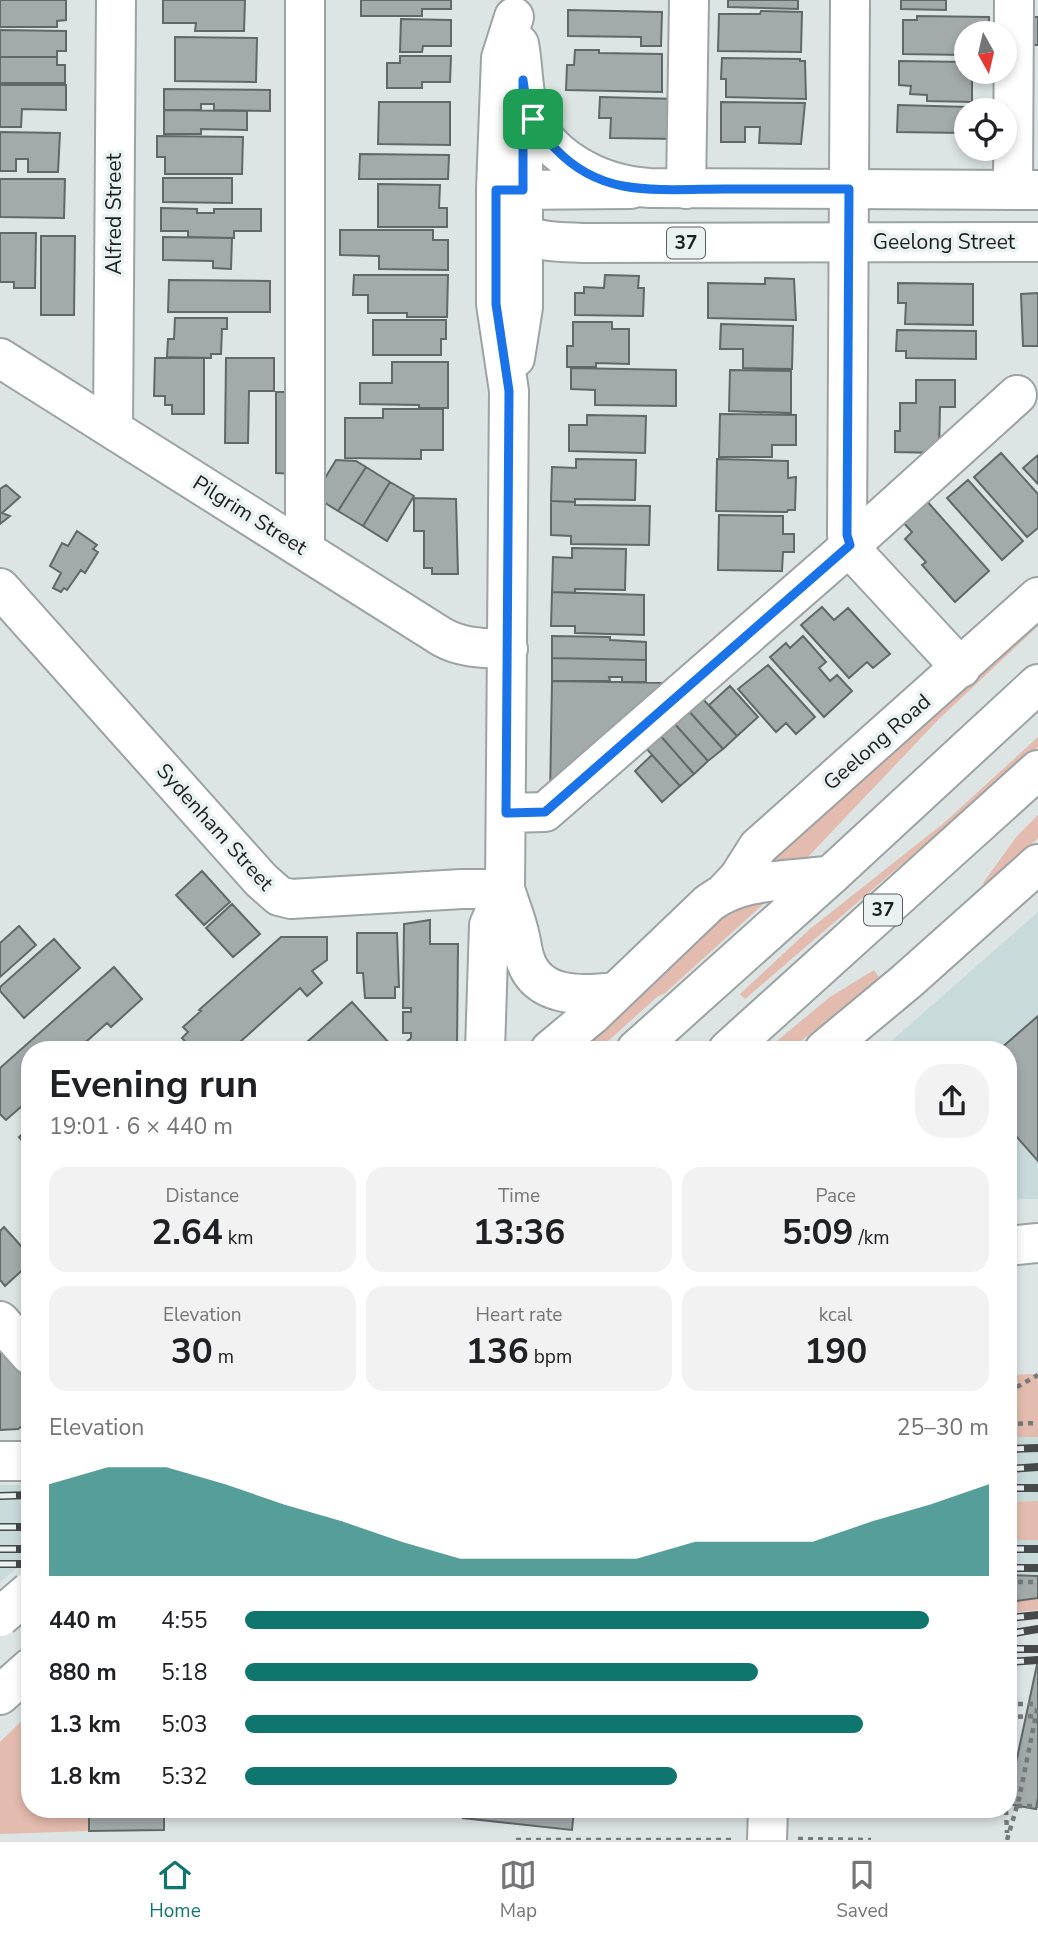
<!DOCTYPE html>
<html lang="en">
<head>
<meta charset="utf-8">
<style>
  body { margin:0; font-family:"Nunito Sans",sans-serif; background:#f2f2f2; color:#202124; height:100vh; display:flex; flex-direction:column; font-size:26px; white-space:nowrap }
  * { box-sizing:border-box; margin:0 }
  p { font-size:23px; color:#757577 }
  .icon { flex:none; width:38px; height:38px; fill:none; stroke:currentColor; stroke-width:2; stroke-linecap:round; stroke-linejoin:round }
  .map { position:relative; flex:1; overflow:hidden }
  .side { position:absolute; left:21px; top:1041px; width:996px; height:777px; display:flex; flex-direction:column; background:#fff; border-radius:28px; box-shadow:0 4px 10px #0003 }
  .side>* { flex:none }
  .needle { width:46px; rotate:172deg }
  .fabs { position:absolute; left:954px; top:21px; display:grid; gap:14px }
  .fabs a { display:grid; place-items:center; width:63px; height:63px; border-radius:50%; background:#fff; box-shadow:0 4px 10px #0003; font-size:35px }
  .pin { position:absolute; display:grid; place-items:center; width:60px; height:60px; color:#fff; margin:-30px; border-radius:14px; box-shadow:0 4px 10px #0006 }
  .round { display:grid; place-items:center; flex:none; width:74px; height:74px; border-radius:28px; background:#f2f2f2 }
  .summary { display:flex; align-items:center; justify-content:space-between; height:119px; padding:0 28px }
  h1 { font-size:38px; font-weight:700; line-height:52px }
  .stats { display:grid; grid-template-columns:repeat(3,1fr); gap:10px; height:119px; padding:7px 28px }
  .stats div { display:grid; align-content:center; border-radius:18px; background:#f2f2f2; text-align:center }
  .stats b { font-size:35px; font-weight:700 }
  .stats small { font-size:19px; font-weight:400 }
  .stats p { font-size:19px }
  .chart { height:196px; padding:14px 28px }
  .chart p { display:flex; justify-content:space-between }
  .chart svg { width:100%; height:126px; margin-top:7px; fill:#0f766e; opacity:.7 }
  ul { padding:0 28px; list-style:none; font-size:23px }
  li { display:grid; grid-template-columns:112px 84px 1fr; align-items:center; height:52px }
  li i { height:18px; border-radius:9px; background:#0f766e }
  .dock { display:flex; justify-content:space-around; align-items:center; height:98px; border-top:2px solid #e0e0e0; background:#fff; font-size:19px; color:#757577 }
  .dock a { display:grid; justify-items:center; gap:4px }
  .dock .selected { color:#0f766e }
  .map>svg:first-child { display:block }
</style>
</head>
<body>
<div class="map">
<svg width="1038" height="1840" viewBox="0 0 1038 1840">
  <rect width="100%" height="100%" fill="#dde4e4"/>
  <path fill="#c9dada" d="M 1038,912 L 1038,1199 L 1008,1199 L 1008,1050 L 881,1050 Z
    M 1008,1437 L 1038,1437 L 1038,1501 L 1008,1502 Z
    M 0,1485 L 30,1485 L 30,1557 L 0,1582 Z
    M 1008,1540 L 1038,1540 L 1038,1574 L 1008,1574 Z"/>
  <path fill="#e4bbaf" d="M 1038,614 L 1038,626 L 938,720 L 804,861 L 759,868 Z
    M 1038,737 L 1038,747 L 745,999 L 740,994 L 810,929 L 945,822 Z
    M 1038,815 L 1038,838 L 988,888 L 983,883 L 1017,836 Z
    M 768,900 L 665,993 L 657,997 L 598,1050 L 568,1050 L 730,910 Z
    M 874,970 L 881,980 L 789,1050 L 766,1050 L 830,997 Z
    M 1038,1374 L 1038,1437 L 1008,1437 L 1008,1375 Z
    M 1038,1501 L 1038,1540 L 1008,1540 L 1008,1502 Z
    M 1038,1598 L 1038,1610 L 1008,1613 L 1008,1602 Z
    M 30,1713 L 30,1810 L 89,1810 L 89,1831 L 0,1834 L 0,1742 Z"/>
  <path fill="#a3aaaa" stroke="#616868" stroke-width="2" d="M 0,0 L 66,0 L 66,20 L 57,21 L 57,27 L 0,27 Z
    M 163,0 L 245,0 L 244,31 L 195,31 L 196,23 L 163,23 Z
    M 361,0 L 451,0 L 451,9 L 422,9 L 422,16 L 361,16 Z
    M 728,0 L 798,0 L 798,9 L 728,7 Z
    M 901,0 L 946,0 L 946,10 L 901,9 Z
    M 568,10 L 662,12 L 661,46 L 641,46 L 641,37 L 568,36 Z
    M 761,11 L 802,12 L 801,52 L 718,51 L 719,14 L 760,14 Z
    M 917,16 L 989,17 L 989,33 L 966,33 L 966,55 L 903,54 L 903,20 L 917,20 Z
    M 1026,17 L 1038,17 L 1038,45 L 1025,45 Z
    M 401,19 L 451,20 L 451,46 L 423,46 L 422,52 L 400,52 Z
    M 0,30 L 66,31 L 66,51 L 57,51 L 57,57 L 0,57 Z
    M 175,37 L 257,38 L 256,82 L 175,81 Z
    M 575,50 L 599,50 L 599,53 L 662,54 L 662,92 L 566,90 L 567,65 L 574,65 Z
    M 400,56 L 451,56 L 450,82 L 422,82 L 422,88 L 387,88 L 387,63 L 400,63 Z
    M 0,57 L 57,57 L 57,65 L 65,65 L 65,83 L 0,83 Z
    M 722,58 L 800,59 L 800,61 L 805,61 L 806,99 L 726,97 L 726,79 L 721,79 Z
    M 899,61 L 966,62 L 966,72 L 972,72 L 972,102 L 927,101 L 927,95 L 910,94 L 911,86 L 899,85 Z
    M 0,85 L 66,85 L 66,110 L 22,109 L 21,127 L 0,127 Z
    M 164,89 L 270,90 L 270,111 L 214,110 L 214,104 L 201,104 L 201,110 L 164,110 Z
    M 600,97 L 679,99 L 679,139 L 610,138 L 611,118 L 599,118 Z
    M 379,102 L 450,102 L 450,145 L 378,144 Z
    M 721,102 L 805,103 L 801,144 L 759,143 L 760,127 L 745,127 L 745,142 L 721,142 Z
    M 898,105 L 968,107 L 966,133 L 897,132 Z
    M 164,110 L 247,111 L 247,130 L 201,129 L 201,134 L 164,134 Z
    M 0,132 L 60,133 L 58,172 L 28,172 L 28,159 L 16,159 L 16,171 L 0,171 Z
    M 157,136 L 243,137 L 242,174 L 165,174 L 165,157 L 157,157 Z
    M 360,154 L 449,155 L 448,179 L 359,179 Z
    M 163,178 L 232,178 L 232,203 L 163,202 Z
    M 0,179 L 65,179 L 64,218 L 0,217 Z
    M 378,184 L 440,185 L 439,208 L 447,208 L 447,227 L 378,227 Z
    M 161,208 L 197,209 L 197,213 L 214,213 L 214,209 L 261,209 L 261,231 L 234,231 L 234,238 L 188,237 L 188,231 L 161,231 Z
    M 340,230 L 433,230 L 433,240 L 448,240 L 448,270 L 379,269 L 379,256 L 340,255 Z
    M 0,233 L 36,233 L 35,288 L 14,288 L 14,282 L 0,282 Z
    M 41,236 L 75,236 L 74,315 L 41,315 Z
    M 163,237 L 232,238 L 231,269 L 213,268 L 213,261 L 163,260 Z
    M 354,275 L 448,275 L 447,317 L 407,317 L 407,313 L 368,313 L 368,295 L 353,295 Z
    M 605,275 L 639,276 L 638,288 L 644,288 L 643,316 L 575,315 L 575,293 L 584,293 L 584,287 L 604,288 Z
    M 765,278 L 794,279 L 796,320 L 708,318 L 708,283 L 765,284 Z
    M 169,280 L 270,281 L 270,312 L 168,312 Z
    M 898,283 L 973,284 L 973,325 L 905,324 L 906,303 L 898,303 Z
    M 1038,293 L 1038,346 L 1023,346 L 1021,294 Z
    M 175,318 L 227,318 L 227,329 L 222,329 L 221,354 L 211,354 L 211,358 L 167,357 L 168,339 L 174,339 Z
    M 373,320 L 446,320 L 446,339 L 441,339 L 441,355 L 373,355 Z
    M 573,322 L 612,322 L 612,329 L 629,329 L 629,364 L 596,363 L 596,367 L 567,367 L 567,346 L 573,346 Z
    M 721,324 L 793,326 L 792,369 L 743,368 L 743,349 L 720,349 Z
    M 897,330 L 976,331 L 976,359 L 906,358 L 906,351 L 896,351 Z
    M 155,358 L 204,358 L 204,414 L 172,414 L 172,405 L 165,405 L 165,396 L 154,396 Z
    M 226,358 L 274,358 L 274,391 L 249,391 L 248,443 L 225,443 Z
    M 392,362 L 448,362 L 448,408 L 419,408 L 419,405 L 360,404 L 360,383 L 392,383 Z
    M 571,368 L 676,370 L 676,406 L 595,405 L 595,390 L 571,389 Z
    M 730,370 L 791,371 L 791,413 L 729,411 Z
    M 916,380 L 955,380 L 955,407 L 940,407 L 939,453 L 895,452 L 895,431 L 900,431 L 900,403 L 916,403 Z
    M 276,392 L 299,392 L 298,474 L 276,473 Z
    M 383,409 L 443,409 L 443,450 L 421,450 L 421,459 L 345,458 L 345,418 L 383,418 Z
    M 720,414 L 796,415 L 796,445 L 772,445 L 772,457 L 719,457 Z
    M 587,415 L 646,416 L 645,453 L 569,451 L 569,425 L 587,425 Z
    M 1001,453 L 1038,494 L 1038,528 L 1027,537 L 974,477 Z
    M 1038,455 L 1038,484 L 1023,468 Z
    M 576,459 L 636,460 L 635,500 L 575,499 L 575,502 L 551,501 L 552,467 L 576,468 Z
    M 717,459 L 788,461 L 788,478 L 796,477 L 795,510 L 788,510 L 787,512 L 716,511 Z
    M 336,460 L 356,461 L 366,467 L 338,511 L 314,496 Z
    M 366,467 L 390,482 L 363,526 L 338,511 Z
    M 968,480 L 1023,541 L 1002,560 L 947,498 Z
    M 390,482 L 414,496 L 387,541 L 363,526 Z
    M 6,485 L 20,497 L 2,513 L 10,516 L 0,524 L 0,489 Z
    M 414,498 L 456,499 L 458,574 L 432,574 L 432,568 L 424,568 L 424,531 L 414,531 Z
    M 925,499 L 989,571 L 955,602 L 922,565 L 926,562 L 905,539 L 912,532 L 901,520 Z
    M 551,501 L 575,502 L 575,505 L 650,506 L 649,545 L 571,544 L 571,536 L 551,535 Z
    M 719,515 L 783,516 L 783,534 L 794,534 L 794,552 L 783,552 L 782,571 L 718,570 Z
    M 77,531 L 97,545 L 93,549 L 98,552 L 85,573 L 81,570 L 67,590 L 64,588 L 61,592 L 53,588 L 61,573 L 50,566 L 62,543 L 68,546 Z
    M 572,548 L 626,549 L 625,590 L 575,589 L 575,593 L 552,592 L 553,557 L 572,558 Z
    M 552,592 L 644,595 L 644,635 L 575,633 L 575,626 L 551,626 Z
    M 822,607 L 834,620 L 848,608 L 890,654 L 873,668 L 867,662 L 849,678 L 801,625 Z
    M 552,636 L 610,637 L 610,640 L 646,642 L 646,660 L 552,658 Z
    M 803,636 L 826,662 L 819,668 L 830,681 L 837,675 L 852,691 L 824,717 L 770,657 L 786,643 L 790,648 Z
    M 552,658 L 646,660 L 646,682 L 622,682 L 622,677 L 609,677 L 610,681 L 552,681 Z
    M 768,665 L 815,717 L 796,734 L 786,723 L 776,732 L 738,689 Z
    M 552,681 L 675,683 L 550,797 Z
    M 730,686 L 758,717 L 737,736 L 709,705 Z
    M 701,697 L 737,736 L 723,749 L 687,709 Z
    M 687,709 L 723,749 L 708,761 L 673,722 Z
    M 673,722 L 708,761 L 694,774 L 659,734 Z
    M 659,734 L 694,774 L 680,786 L 645,747 Z
    M 652,755 L 680,786 L 662,802 L 635,771 Z
    M 202,871 L 230,902 L 204,925 L 176,895 Z
    M 232,904 L 260,934 L 233,957 L 206,928 Z
    M 430,920 L 430,944 L 458,944 L 457,1050 L 397,1050 L 411,1038 L 411,1033 L 403,1033 L 403,1012 L 411,1012 L 411,1008 L 403,1008 L 404,924 Z
    M 19,926 L 36,945 L 0,977 L 0,943 Z
    M 357,933 L 397,933 L 399,987 L 395,987 L 395,998 L 365,998 L 363,973 L 357,973 Z
    M 281,937 L 327,937 L 327,960 L 312,971 L 322,983 L 307,996 L 300,988 L 231,1050 L 212,1050 L 207,1045 L 202,1050 L 193,1050 L 182,1038 L 188,1032 L 183,1027 L 201,1011 L 199,1010 Z
    M 54,939 L 80,968 L 24,1018 L 0,991 L 0,987 Z
    M 114,967 L 142,999 L 111,1027 L 107,1023 L 77,1050 L 30,1050 L 30,1099 L 6,1120 L 0,1114 L 0,1068 Z
    M 352,1002 L 390,1044 L 384,1050 L 298,1050 Z
    M 1038,1016 L 1038,1161 L 1008,1127 L 1008,1050 L 999,1050 Z
    M 30,1127 L 30,1150 L 19,1137 Z
    M 4,1227 L 30,1256 L 30,1263 L 5,1286 L 0,1280 L 0,1231 Z
    M 0,1350 L 30,1383 L 30,1420 L 18,1429 L 0,1430 Z
    M 1008,1575 L 1038,1576 L 1038,1598 L 1008,1602 Z
    M 1038,1660 L 1038,1798 L 1036,1809 L 1008,1804 L 1008,1800 Z
    M 89,1810 L 164,1810 L 164,1830 L 89,1831 Z
    M 464,1810 L 574,1810 L 572,1830 L 463,1818 Z"/>
  <g fill="none" stroke-linecap="round" stroke-linejoin="round">
    <g stroke="#9ca3a3" stroke-width="42">
      <path id="minor" d="M 850,0 L 847,535 L 851,545 L 860,559 L 961,668
        M 1013,188 L 1014,0
        M 686,189 L 689,0
        M 498,190 L 631,189
        M 496,195 L 496,304 L 509,391 L 505,889 C 510,905 517,921 520,937 C 522,944 522,951 525,959 C 537,998 581,996 614,992
        M 0,358 L 442,637 C 464,649 484,648 508,649
        M 515,358 L 523,307 L 523,86
        M 113,429 L 116,0
        M 305,550 L 305,0
        M 0,588 L 261,880 L 279,896 L 291,899 L 462,889 L 505,889
        M 506,813 L 545,812 L 851,545 L 1017,395
        M 724,893 L 739,877 L 758,847 L 1038,597
        M 485,1050 L 489,925 L 505,889
        M 550,1050 L 592,1015 L 709,903 C 743,877 790,882 831,875
        M 824,1050 L 907,981 L 1038,864
        M 0,1321 L 30,1355
        M 767,1840 L 768,1810"/>
    </g>
    <g stroke="#9ca3a3" stroke-width="42">
      <path id="major" d="M 514,17 L 501,58 L 496,190 C 500,243 546,242 588,243 L 1038,242
        M 519,44 C 523,63 522,84 527,103 C 541,156 599,185 650,188 L 1038,190
        M 1008,1246 L 1038,1243
        M 0,1461 L 30,1461"/>
    </g>
    <g stroke="#9ca3a3" stroke-width="42">
      <path id="highway" d="M 636,1050 L 831,875 L 1038,684
        M 728,1050 L 1038,770
        M 0,1695 L 30,1668"/>
    </g>
    <path stroke="#747979" stroke-width="4.5" stroke-dasharray="5 5" stroke-linecap="butt" d="M 1008,1392 L 1038,1375
      M 1008,1424 L 1038,1423
      M 1008,1579 L 1009,1574
      M 1008,1582 L 1038,1582
      M 1008,1704 L 1038,1704
      M 1008,1717 L 1037,1716
      M 1017,1806 L 1038,1806
      M 1006,1810 L 1007,1833
      M 798,1839 L 871,1840
      M 516,1840 L 733,1840
      M 1007,1840 L 1019,1799 L 1038,1705"/>
    <use href="#minor" stroke="#fff" stroke-width="38"/>
    <use href="#major" stroke="#fff" stroke-width="38"/>
    <use href="#highway" stroke="#fff" stroke-width="38"/>
    <g stroke="#454949" stroke-width="8">
      <path id="rail" d="M 1008,1449 L 1038,1448
        M 1008,1469 L 1038,1467
        M 1008,1488 L 1038,1488
        M 0,1496 L 30,1495
        M 0,1527 L 30,1527
        M 0,1549 L 30,1549
        M 1008,1549 L 1038,1549
        M 0,1564 L 30,1564
        M 1008,1568 L 1038,1568
        M 0,1593 L 30,1594
        M 0,1607 L 30,1609
        M 1008,1618 L 1038,1615
        M 1008,1634 L 1038,1629
        M 1008,1649 L 1038,1649
        M 1008,1662 L 1038,1660"/>
    </g>
    <use href="#rail" stroke="#eaf1f1" stroke-width="5" stroke-dasharray="16" stroke-linecap="butt"/>
    <g stroke="#9ca3a3" stroke-width="42" stroke-linecap="butt">
      <path id="highway-bridge" d="M 0,1617 L 30,1591"/>
    </g>
    <use href="#highway-bridge" stroke="#fff" stroke-width="38"/>
  </g>
  <g fill="none" stroke-linecap="round" stroke-linejoin="round">
    <g stroke="#fff" stroke-width="14">
      <path id="route" d="M 523,80 C 528,132 571,176 623,186 C 656,192 692,189 725,189 C 766,189 808,189 849,189 L 847,535 L 850,545 L 545,812 L 506,813 L 509,391 L 496,304 L 496,190 L 523,190 Z"/>
    </g>
    <use href="#route" stroke="#1a73e8" stroke-width="9"/>
  </g>
  <g text-anchor="middle" dominant-baseline="central" stroke-width="7" stroke-linejoin="round" paint-order="stroke">
    <g fill="#eaf1f1" stroke="#5a5f5f" stroke-width="2">
      <rect x="667" y="227.5" width="38" height="31" rx="5"/>
      <rect x="864" y="894.5" width="38" height="31" rx="5"/>
    </g>
    <g font-size="19" font-weight="bold" fill="#1d2020">
      <text x="686" y="243">37</text>
      <text x="883" y="910">37</text>
    </g>
    <g font-size="21" fill="#1d2020" stroke="#eaf1f1">
      <text transform="translate(114 214) rotate(-90)">Alfred Street</text>
      <text x="944" y="242">Geelong Street</text>
      <text transform="translate(250 515) rotate(32)">Pilgrim Street</text>
      <text transform="translate(877 742) rotate(-41)">Geelong Road</text>
      <text transform="translate(215 827) rotate(48)">Sydenham Street</text>
    </g>
  </g>
</svg>
<div class="fabs">
<a><svg class="needle" viewBox="-14 -14 28 28"><path d="M0-13l5 13h-10z" fill="#e53935"/><path d="M0 13l5-13h-10z" fill="#757577"/></svg></a>
<a><svg class="icon" aria-label="locate" viewBox="0 0 24 24"><circle cx="12" cy="12" r="6"/><path d="M12 2v4M12 18v4M2 12h4M18 12h4"/></svg></a>
</div>
<div class="pin" style="left:533px;top:119px;background:#1e9e55"><svg class="icon" aria-label="arrive" viewBox="0 0 24 24"><path d="M6 21V4h12l-3 4 3 4H6"/></svg></div>
<section class="side">
<div class="summary"><div><h1>Evening run</h1><p>19:01 · 6 × 440 m</p></div><a class="round"><svg class="icon" aria-label="share" viewBox="0 0 24 24"><path d="M12 15V3M7 8l5-5 5 5M5 13v7h14v-7"/></svg></a></div>
<div class="stats">
<div><p>Distance</p><b>2.64<small> km</small></b></div>
<div><p>Time</p><b>13:36</b></div>
<div><p>Pace</p><b>5:09<small> /km</small></b></div>
</div>
<div class="stats">
<div><p>Elevation</p><b>30<small> m</small></b></div>
<div><p>Heart rate</p><b>136<small> bpm</small></b></div>
<div><p>kcal</p><b>190</b></div>
</div>
<div class="chart"><p><span>Elevation</span>25–30 m</p>
<svg viewBox="0 0 160 44" preserveAspectRatio="none"><path d="M0 44V12L10 6L20 6L30 12L40 19L50 25L60 32L70 38L80 38L90 38L100 38L110 32L120 32L130 32L140 25L150 19L160 12V44z"/></svg>
</div>
<ul>
<li><b>440 m</b>4:55<i style="width:92%"></i></li>
<li><b>880 m</b>5:18<i style="width:69%"></i></li>
<li><b>1.3 km</b>5:03<i style="width:83%"></i></li>
<li><b>1.8 km</b>5:32<i style="width:58%"></i></li>
</ul>
</section>
</div>
<nav class="dock">
<a class="selected"><svg class="icon" aria-label="home" viewBox="0 0 24 24"><path d="M3 11l9-7 9 7M6 9v11h12V9"/></svg>Home</a>
<a><svg class="icon" aria-label="map" viewBox="0 0 24 24"><path d="M3 6l6-2 6 2 6-2v14l-6 2-6-2-6 2zM9 4v14M15 6v14"/></svg>Map</a>
<a><svg class="icon" aria-label="saved" viewBox="0 0 24 24"><path d="M7 4h10v16l-5-4-5 4z"/></svg>Saved</a>
</nav>
</body>
</html>
